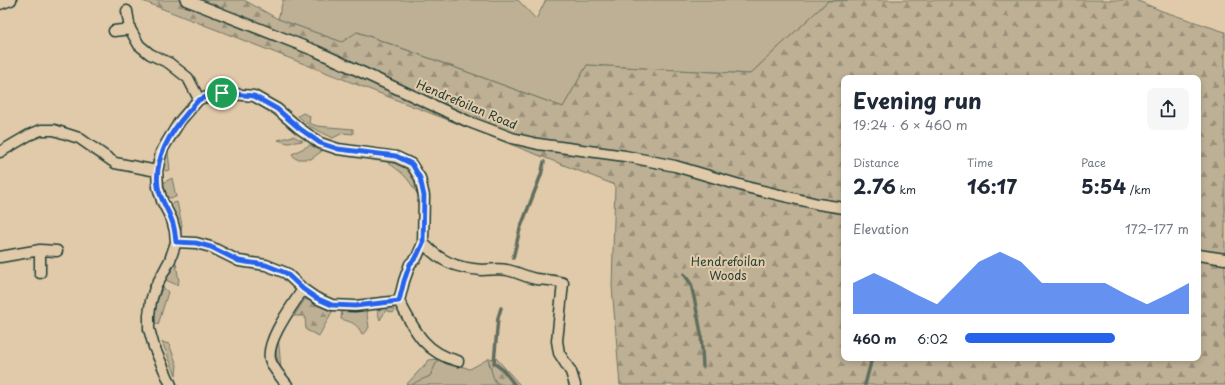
<!DOCTYPE html>
<html lang="en">
<head>
<meta charset="utf-8">
<style>
  body { margin:0; font-family:"Playpen Sans",sans-serif; background:#f6f6f7; color:#1f2937; height:100vh; display:flex; flex-direction:column; font-size:15px; white-space:nowrap }
  * { box-sizing:border-box; margin:0 }
  p { font-size:13px; color:#747a83 }
  .icon { flex:none; width:22px; height:22px; fill:none; stroke:currentColor; stroke-width:2; stroke-linecap:round; stroke-linejoin:round }
  .map { position:relative; flex:1; overflow:hidden }
  .panel { position:absolute; left:841px; top:75px; width:360px; height:286px; display:flex; flex-direction:column; background:#fff; border-radius:8px; box-shadow:0 2px 6px #0003 }
  .panel>* { flex:none }
  .pin { position:absolute; display:grid; place-items:center; width:34px; height:34px; color:#fff; margin:-17px; border:2px solid #fff; border-radius:50%; box-shadow:0 1px 4px #0007 }
  .round { display:grid; place-items:center; flex:none; width:42px; height:42px; border-radius:8px; background:#f6f6f7 }
  .head { display:flex; align-items:center; justify-content:space-between; height:68px; padding:0 12px }
  h1 { font-size:22px; font-weight:700; line-height:30px }
  .metrics { display:grid; grid-template-columns:repeat(3,1fr); gap:6px; height:68px; padding:4px 12px }
  .metrics div { display:grid; align-content:center }
  .metrics b { font-size:20px; font-weight:700 }
  .metrics small { font-size:11px; font-weight:400 }
  .metrics p { font-size:11px }
  .chart { height:112px; padding:8px 12px }
  .chart p { display:flex; justify-content:space-between }
  .chart svg { width:100%; height:72px; margin-top:4px; fill:#2563eb; opacity:.7 }
  ul { padding:0 12px; list-style:none; font-size:13px }
  li { display:grid; grid-template-columns:64px 48px 1fr; align-items:center; height:30px }
  li i { height:10px; border-radius:5px; background:#2563eb }
  .map>svg:first-child { display:block }
</style>
</head>
<body>
<div class="map">
<svg width="1225" height="385" viewBox="0 0 1225 385">
  <defs>
    <pattern id="forest-firs" width="22" height="20" patternUnits="userSpaceOnUse"><rect width="22" height="20" fill="#beb095"/><path d="M5 1l3.5 6h-7zM16 11l3.5 6h-7z" fill="#9a907a"/></pattern>
  </defs>
  <rect width="100%" height="100%" fill="#e1caaa"/>
  <filter id="ink" filterUnits="userSpaceOnUse"><feTurbulence type="fractalNoise" baseFrequency=".025" numOctaves="2"/><feDisplacementMap in="SourceGraphic" scale="8" xChannelSelector="R" yChannelSelector="G"/><feConvolveMatrix kernelMatrix="1 2 1 2 8 2 1 2 1" color-interpolation-filters="sRGB"/></filter>
  <g filter="url(#ink)">
    <path fill="#beb095" stroke="#6e7664" d="M 283,0 L 518,0 L 536,19 L 546,0 L 872,0 L 828,1 L 750,74 L 587,65 L 563,107 L 358,32 L 342,42 L 278,19 Z
      M 303,113 L 310,116 L 309,123 L 317,126 L 353,129 L 353,134 L 343,133 L 333,138 L 311,127 L 298,116 Z
      M 293,136 L 303,141 L 288,143 L 278,140 Z
      M 310,145 L 322,151 L 311,159 L 296,159 L 292,154 Z
      M 168,152 L 170,170 L 166,171 L 163,169 Z
      M 384,160 L 398,162 L 407,168 L 418,182 L 420,192 L 418,195 C 407,176 402,172 384,160 Z
      M 172,178 L 176,197 L 170,198 L 167,197 L 163,183 Z
      M 177,202 L 182,225 L 181,230 L 170,204 Z
      M 176,263 L 179,281 L 177,285 L 166,280 Z
      M 163,287 L 168,292 L 158,325 L 154,321 C 155,309 157,299 163,287 Z
      M 388,306 L 395,310 L 393,313 L 386,310 L 380,320 L 376,307 Z
      M 366,309 L 369,327 L 366,332 L 362,334 C 357,323 351,322 341,319 L 342,310 Z
      M 278,335 L 281,369 C 276,358 274,347 278,335 Z
      M 162,342 L 169,344 L 177,365 L 176,375 Z
      M 438,359 L 470,369 L 488,359 L 495,382 L 499,385 L 412,385 L 415,382 L 430,376 Z"/>
    <path fill="url(#forest-firs)" stroke="#6e7664" fill-rule="evenodd" d="M 140,0 L 244,0 L 278,19 L 342,42 L 357,32 L 563,107 L 587,65 L 750,74 L 828,1 L 872,0 L 1136,0 L 1162,11 L 1225,32 L 1225,385 L 620,385 L 612,286 L 615,185 ZM 844,78 L 1198,78 L 1198,358 L 844,358 Z
      M 305,299 L 333,310 L 319,336 L 306,330 L 305,316 L 294,316 Z
      M 496,358 L 520,385 C 491,385 496,385 488,359 Z
      M 438,359 L 430,376 L 416,382 L 412,385 L 406,385 L 429,360 Z"/>
    <g fill="none" stroke-linecap="round" stroke-linejoin="round">
      <path stroke="#626e5d" stroke-width="3.5" d="M 513,258 L 520,229 L 541,175 L 544,162
        M 684,274 L 691,284 L 695,302 L 701,333 L 703,367
        M 501,308 L 498,318 L 494,363 L 503,370 L 515,385
        M 865,385 L 872,358"/>
      <g stroke="#1f3d34" stroke-width="13">
        <path id="minor" d="M 186,0 L 316,51 L 467,121 L 512,138 L 538,144 L 625,156 L 675,166 L 750,188 L 818,204 L 844,208
          M 0,4 L 11,0
          M 127,11 L 130,29 L 139,45 L 150,54 L 169,63 L 188,78 L 199,99
          M 114,31 L 130,29
          M 0,152 L 29,135 L 41,130 L 54,130 L 79,138 L 115,163 L 157,171
          M 176,242 L 196,243 L 211,247 L 239,261 L 266,265 L 286,273 L 303,289 L 316,298 L 332,305 L 355,306 L 399,301
          M 423,243 C 441,262 456,268 482,270 C 490,270 499,268 507,270 C 517,272 526,277 536,279 C 545,280 554,280 563,283 L 557,341 L 559,353 L 571,372 L 575,385
          M 40,250 L 40,273
          M 1198,255 L 1225,259
          M 0,257 L 40,250 L 57,251
          M 171,385 L 154,347 L 149,329 L 149,315 L 151,301 L 155,288 L 170,260 L 176,242 L 175,231 L 172,220 L 162,201 L 158,187 L 157,171 L 161,152 L 167,142 L 180,121 L 199,99 L 222,93 L 254,96 L 277,109 L 299,128 L 320,143 L 338,149 L 396,157 L 411,164 L 420,178 L 424,196 L 423,243 L 417,257 L 410,264 L 404,281 L 399,301 C 414,329 424,353 458,361
          M 287,385 C 281,377 272,368 270,359 C 266,340 293,305 303,289"/>
      </g>
      <use href="#minor" stroke="#e1caaa" stroke-width="10"/>
    </g>
  </g>
  <g fill="none" stroke-linecap="round" stroke-linejoin="round" filter="url(#ink)">
    <g stroke="#fff" stroke-width="8">
      <path id="route" d="M 222,93 L 254,96 L 277,109 L 299,128 L 320,143 L 338,149 L 396,156 L 412,164 L 420,178 L 424,196 L 423,243 L 417,256 L 410,264 L 404,281 L 399,301 L 355,306 L 332,305 L 316,298 L 303,289 L 286,273 L 266,265 L 239,261 L 211,247 L 196,243 L 176,242 C 175,235 175,228 172,221 C 168,209 160,199 158,187 C 154,158 170,133 188,112 C 192,108 195,103 199,100 C 203,97 216,95 222,93 Z"/>
    </g>
    <use href="#route" stroke="#2563eb" stroke-width="5"/>
  </g>
  <g text-anchor="middle" dominant-baseline="central" stroke-width="4" stroke-linejoin="round" paint-order="stroke">
    <g font-size="12" fill="#1f3d34" stroke="#e1caaa">
      <text transform="translate(467 104) rotate(23)">Hendrefoilan Road</text>
    </g>
    <g font-size="12" fill="#274339" stroke="#e1caaa">
      <text x="728" y="261">Hendrefoilan<tspan x="728" dy="14">Woods</tspan></text>
    </g>
  </g>
</svg>
<div class="pin" style="left:222px;top:93px;background:#1e9e55"><svg class="icon" aria-label="arrive" viewBox="0 0 24 24"><path d="M6 21V4h12l-3 4 3 4H6"/></svg></div>
<section class="panel">
<div class="head"><div><h1>Evening run</h1><p>19:24 · 6 × 460 m</p></div><a class="round"><svg class="icon" aria-label="share" viewBox="0 0 24 24"><path d="M12 15V3M7 8l5-5 5 5M5 13v7h14v-7"/></svg></a></div>
<div class="metrics">
<div><p>Distance</p><b>2.76<small> km</small></b></div>
<div><p>Time</p><b>16:17</b></div>
<div><p>Pace</p><b>5:54<small> /km</small></b></div>
</div>
<div class="chart"><p><span>Elevation</span>172–177 m</p>
<svg viewBox="0 0 160 44" preserveAspectRatio="none"><path d="M0 44V25L10 19L20 25L30 32L40 38L50 25L60 12L70 6L80 12L90 25L100 25L110 25L120 25L130 32L140 38L150 32L160 25V44z"/></svg>
</div>
<ul>
<li><b>460 m</b>6:02<i style="width:67%"></i></li>
</ul>
</section>
</div>
</body>
</html>
